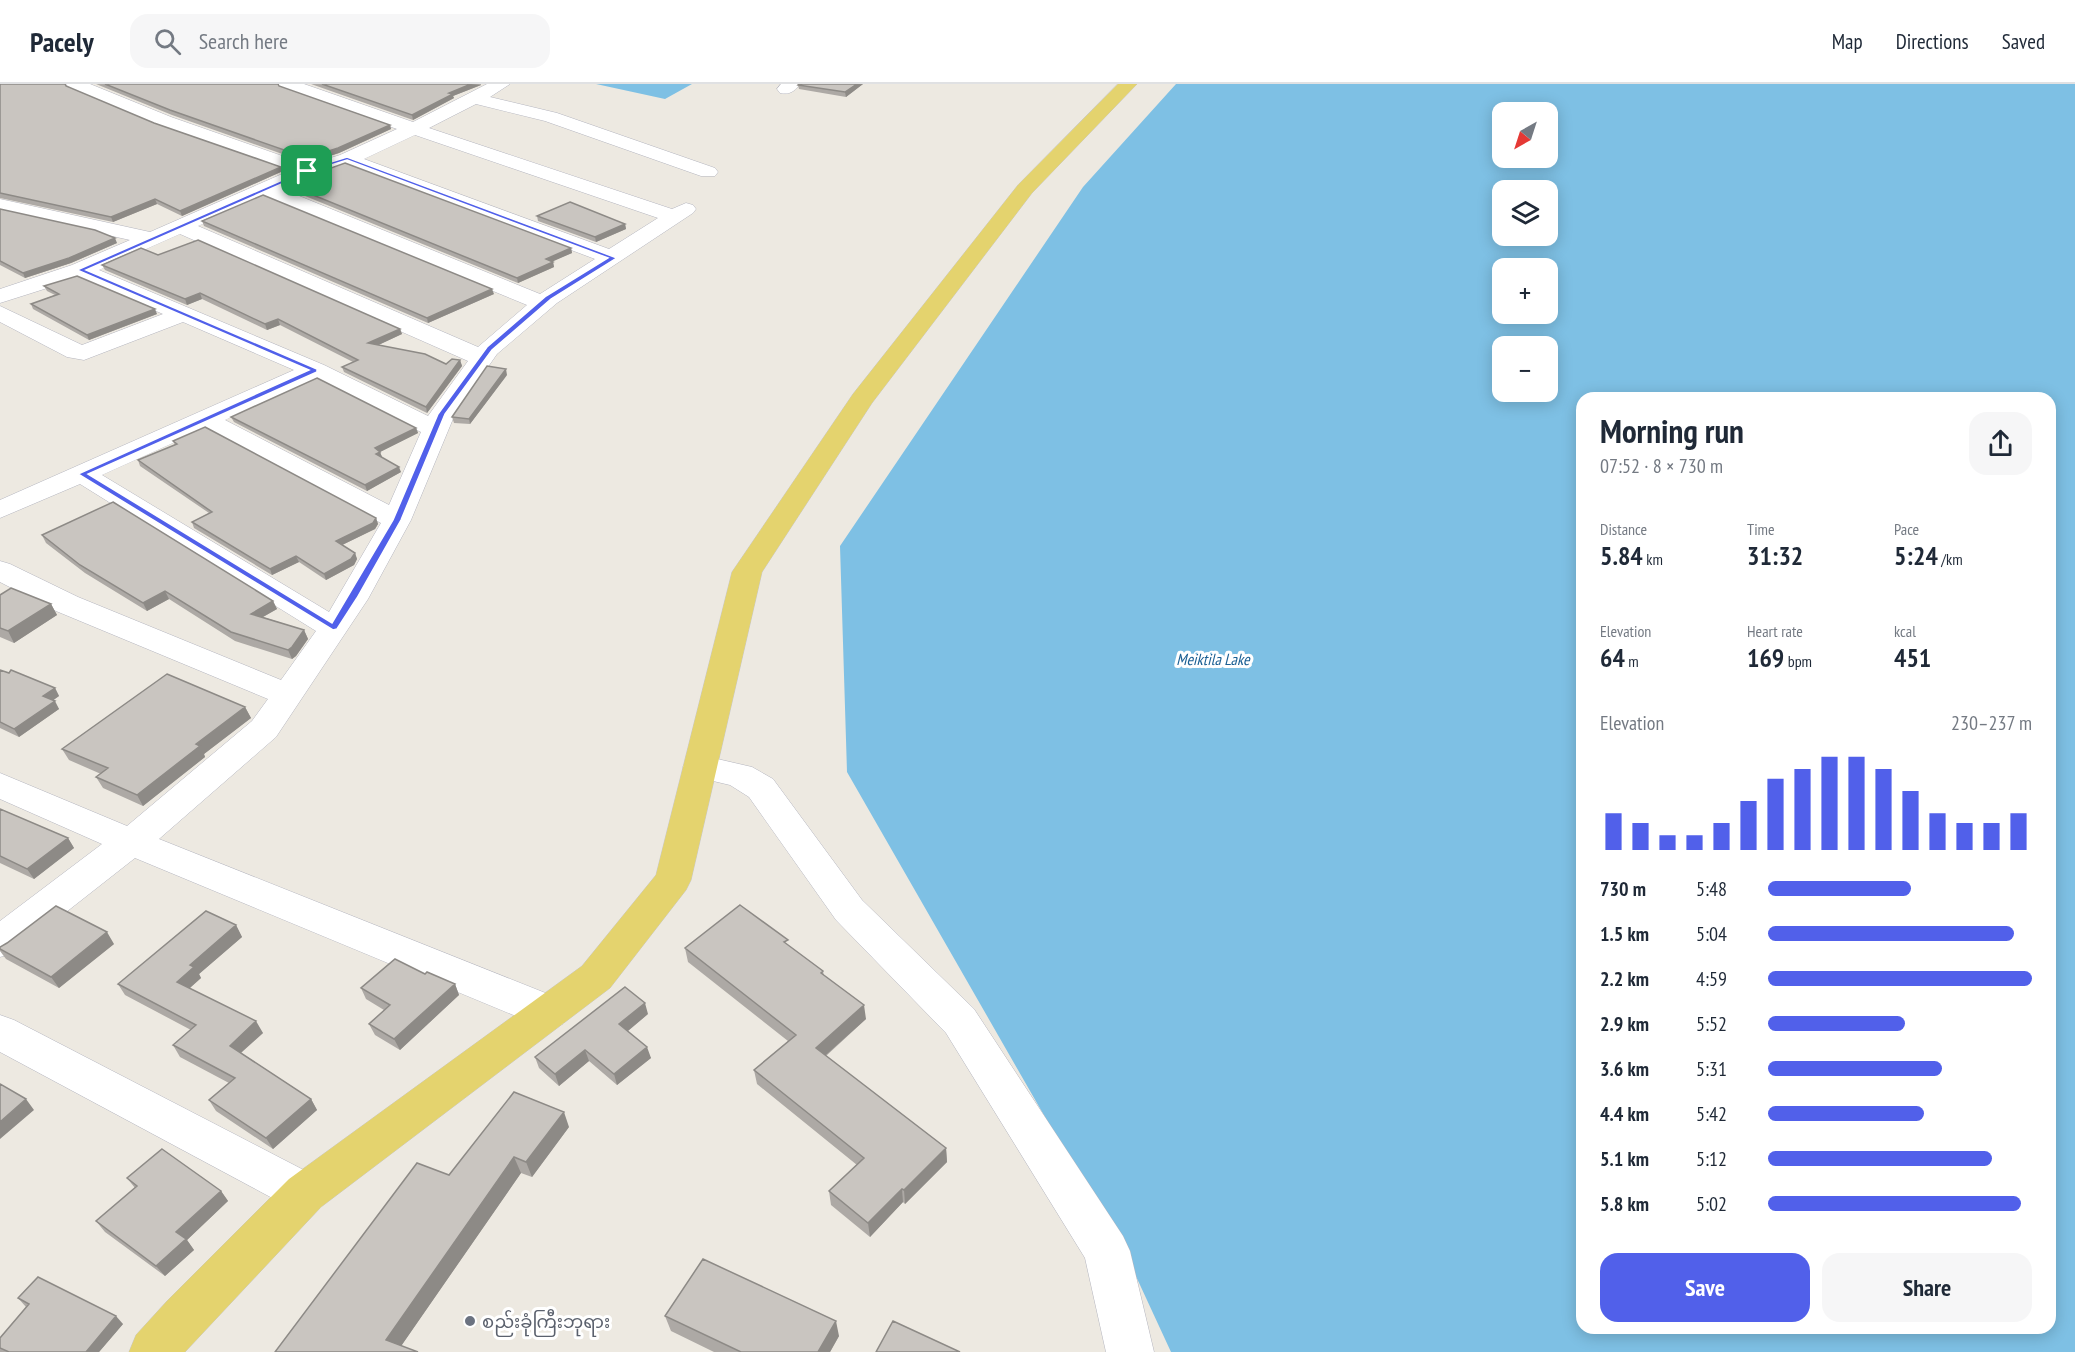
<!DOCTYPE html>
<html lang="en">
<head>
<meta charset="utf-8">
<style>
  body { margin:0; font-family:"PT Sans Narrow","Noto Sans Myanmar",sans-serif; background:#f6f6f7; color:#1f2937; height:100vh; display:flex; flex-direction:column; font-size:22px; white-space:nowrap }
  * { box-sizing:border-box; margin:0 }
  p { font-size:20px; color:#747a83 }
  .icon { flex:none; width:33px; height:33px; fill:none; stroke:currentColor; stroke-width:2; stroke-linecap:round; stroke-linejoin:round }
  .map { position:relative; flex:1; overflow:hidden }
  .drawer { position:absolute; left:1576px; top:308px; width:480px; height:942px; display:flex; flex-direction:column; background:#fff; border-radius:18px; box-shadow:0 3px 15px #0003 }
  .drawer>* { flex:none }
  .needle { width:39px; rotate:219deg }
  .controls { position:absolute; left:1492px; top:18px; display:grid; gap:12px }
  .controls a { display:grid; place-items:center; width:66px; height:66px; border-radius:12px; background:#fff; box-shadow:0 3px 15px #0003; font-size:30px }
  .pin { position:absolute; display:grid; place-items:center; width:51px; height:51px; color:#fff; margin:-26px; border-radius:12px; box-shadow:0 3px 9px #0006 }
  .round { display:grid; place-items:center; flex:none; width:63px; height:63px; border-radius:18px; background:#f6f6f7 }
  .head { display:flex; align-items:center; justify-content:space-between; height:102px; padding:0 24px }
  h1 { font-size:33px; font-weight:700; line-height:45px }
  .stats { display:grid; grid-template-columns:repeat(3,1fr); gap:9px; height:102px; padding:6px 24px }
  .stats div { display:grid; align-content:center }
  .stats b { font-size:26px; font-weight:700 }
  .stats small { font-size:16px; font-weight:400 }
  .stats p { font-size:16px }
  .chart { height:168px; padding:12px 24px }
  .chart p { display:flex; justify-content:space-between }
  .chart svg { width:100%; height:108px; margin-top:6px; stroke:#5160ea; stroke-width:6 }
  .cta { display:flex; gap:12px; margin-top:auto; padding:12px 24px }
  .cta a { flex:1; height:69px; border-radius:18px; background:#5160ea; color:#fff; font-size:24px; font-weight:700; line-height:69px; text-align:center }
  .cta a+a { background:#f6f6f7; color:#1f2937 }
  ul { padding:0 24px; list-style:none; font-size:20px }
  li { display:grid; grid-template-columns:96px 72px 1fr; align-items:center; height:45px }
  li i { height:15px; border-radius:8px; background:#5160ea }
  header { display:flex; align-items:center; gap:36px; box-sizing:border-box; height:84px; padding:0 30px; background:#fff; border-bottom:2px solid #e0e1e3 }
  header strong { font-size:28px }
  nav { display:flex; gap:33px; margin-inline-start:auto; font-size:21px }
  .search { width:420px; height:54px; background:#f6f6f7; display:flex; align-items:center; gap:15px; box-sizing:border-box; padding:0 21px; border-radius:18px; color:#747a83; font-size:22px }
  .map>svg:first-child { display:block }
</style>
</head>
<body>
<header>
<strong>Pacely</strong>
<div class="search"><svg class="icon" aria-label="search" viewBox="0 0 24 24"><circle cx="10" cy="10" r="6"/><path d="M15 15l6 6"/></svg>Search here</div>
<nav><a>Map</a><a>Directions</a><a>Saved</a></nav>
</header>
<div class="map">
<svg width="2075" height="1268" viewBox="0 0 2075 1268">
  <rect width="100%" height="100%" fill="#ede9e1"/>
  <path fill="#7ec0e4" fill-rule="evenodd" d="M 596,0 L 692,0 L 665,15 Z
    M 1176,0 L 2075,0 L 2075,1268 L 1171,1268 L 1134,1188 L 847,688 L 840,462 L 1083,103 ZM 1503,28 L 1548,28 L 1548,74 L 1503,74 ZM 1503,106 L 1548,106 L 1548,152 L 1503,152 ZM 1503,184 L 1548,184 L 1548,230 L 1503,230 ZM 1503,262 L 1548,262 L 1548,308 L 1503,308 ZM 1582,314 L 2050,314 L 2050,1244 L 1582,1244 Z"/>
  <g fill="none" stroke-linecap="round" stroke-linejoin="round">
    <g stroke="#b4b5bf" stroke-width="1">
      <path id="minor" d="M 66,0 L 90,0 L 171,33 L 308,81 L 340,71 L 397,45 L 281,4 L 278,0 L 304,0 L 413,38 L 487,0 L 510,0 L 490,13 L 557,29 L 715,84 L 718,88 L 715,92 L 701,92 L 545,37 L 476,20 L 429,44 L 672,125 L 686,119 L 693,121 L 696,125 L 693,129 L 557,219 L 497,270 L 455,330 L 411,436 L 368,515 L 276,653 L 159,755 L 563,916 L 569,928 L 563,940 L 549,944 L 535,940 L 135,774 L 14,869 L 0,873 L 0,837 L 102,760 L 0,715 L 0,689 L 127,742 L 252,637 L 268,615 L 56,527 L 0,498 L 0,477 L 10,480 L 78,513 L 281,596 L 316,547 L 80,400 L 0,434 L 0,416 L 294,286 L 183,238 L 84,276 L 67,273 L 0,238 L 0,222 L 82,261 L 163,230 L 79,194 L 0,219 L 0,205 L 72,181 L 130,156 L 0,127 L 0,115 L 150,148 L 289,87 L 157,41 L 69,4 ZM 415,51 L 658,134 L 609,165 L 364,75 ZM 346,81 L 595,175 L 540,210 L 282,105 L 314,91 ZM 265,113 L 527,221 L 478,263 L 198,142 ZM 180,150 L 468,277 L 428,332 L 324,281 L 99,186 ZM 315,295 L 421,348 L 389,421 L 225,336 ZM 204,345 L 381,439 L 329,528 L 102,391 Z
        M 781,0 L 800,0 C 794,8 789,11 780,9 L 777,5 Z
        M 700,671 L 752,683 L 773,695 L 862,816 L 974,925 L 1123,1152 L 1130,1167 L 1154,1268 L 1106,1268 L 1085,1174 L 946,949 L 836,836 L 749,713 L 730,701 L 688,691 L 683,683 L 688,675 Z
        M 0,931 L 14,936 L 321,1095 L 327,1109 L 321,1123 L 305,1129 L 289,1123 L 0,968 Z"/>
    </g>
    <g stroke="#c8c8c8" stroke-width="1">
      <path id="major" d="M 1118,0 L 1137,0 L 1032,109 L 872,319 L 762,488 L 691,796 L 686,806 L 610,904 L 321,1123 L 185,1268 L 129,1268 L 136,1251 L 167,1217 L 289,1095 L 582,882 L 656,791 L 732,488 L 853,310 L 1018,101 Z"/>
    </g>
    <use href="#minor" fill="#fff" fill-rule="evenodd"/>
    <use href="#major" fill="#e4d36e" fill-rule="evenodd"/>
  </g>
  <path fill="#ada9a5" d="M 0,0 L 66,2 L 154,39 L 281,83 L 283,87 L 182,132 L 157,120 L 113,138 L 0,114 Z
    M 96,0 L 278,0 L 279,2 L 390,41 L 391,45 L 339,69 L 308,79 L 172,31 Z
    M 311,0 L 481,0 L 481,1 L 453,12 L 454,14 L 413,36 Z
    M 863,0 L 846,13 L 799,5 L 798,1 Z
    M 286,100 L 571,164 L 572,169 L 552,177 L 553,178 L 554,183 L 518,199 L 288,105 Z
    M 0,125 L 117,159 L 71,179 L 25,194 L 0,181 Z
    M 537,132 L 625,140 L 626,145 L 596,158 L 538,137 Z
    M 202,137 L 494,210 L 428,239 L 204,142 Z
    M 158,171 L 400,245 L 402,250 L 378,261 L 446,280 L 460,276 L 462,282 L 427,329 L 344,288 L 342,283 L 353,278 L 280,241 L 267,246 L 202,215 L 187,221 L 105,186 L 102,181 Z
    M 44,202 L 157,230 L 89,256 L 33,225 L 31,220 L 55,211 L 47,207 Z
    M 507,291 L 470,340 L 454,339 L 452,333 Z
    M 231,333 L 416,344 L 418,349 L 380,368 L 382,373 L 401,388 L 367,407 L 234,338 Z
    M 173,357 L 376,434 L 378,440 L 375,445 L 342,461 L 355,469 L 357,475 L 354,481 L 326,496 L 299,478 L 272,491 L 194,444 L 192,438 L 209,429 L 140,382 L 138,376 L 175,361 Z
    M 42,451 L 273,517 L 277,525 L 263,533 L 304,546 L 308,555 L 296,572 L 292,575 L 235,557 L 169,515 L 147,527 L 85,489 L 46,459 Z
    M 0,511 L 51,520 L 57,531 L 14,559 L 0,553 Z
    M 0,586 L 55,604 L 59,612 L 53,616 L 59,625 L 19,653 L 0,644 Z
    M 245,623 L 251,634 L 204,670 L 205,673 L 143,722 L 103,704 L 96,693 L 101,690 L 69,676 L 62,665 Z
    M 0,725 L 68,754 L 74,764 L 34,795 L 0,779 Z
    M 236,841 L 242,853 L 199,890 L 201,894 L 190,904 L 263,949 L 241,969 L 311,1015 L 317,1026 L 273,1065 L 216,1027 L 209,1016 L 229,999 L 180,973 L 173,961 L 191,946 L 125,911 L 118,900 Z
    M 114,860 L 59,904 L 6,875 L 0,867 L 0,863 Z
    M 789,862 L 823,887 L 824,892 L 866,935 L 826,972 L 946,1064 L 947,1078 L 905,1120 L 903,1118 L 870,1153 L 831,1121 L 829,1107 L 857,1081 L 757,1000 L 754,986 L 788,957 L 688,878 L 685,864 Z
    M 425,890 L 455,900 L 459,911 L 400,966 L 375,951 L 369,940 L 384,926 L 366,915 L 361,904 Z
    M 648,930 L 628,947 L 651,974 L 617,1001 L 589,977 L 559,1002 L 539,984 L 535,973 Z
    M 569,1043 L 532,1093 L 521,1089 L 401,1262 L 275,1268 L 449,1091 Z
    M 127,1094 L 221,1107 L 228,1117 L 187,1156 L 194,1166 L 165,1192 L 105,1148 L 96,1137 L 135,1104 Z
    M 18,1214 L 123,1240 L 99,1268 L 0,1268 L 0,1254 L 26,1223 Z
    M 665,1232 L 839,1252 L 830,1268 L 714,1268 L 671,1247 Z"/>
  <path fill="#8d8a86" d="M 471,0 L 481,1 L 453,12 L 454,14 L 413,36 L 412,31 L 449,9 Z
    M 857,0 L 863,0 L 846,13 L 845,8 Z
    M 390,41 L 391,45 L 339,69 L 308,79 L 307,74 Z
    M 281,83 L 283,87 L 182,132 L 180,127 Z
    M 155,115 L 157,120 L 113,138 L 111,133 Z
    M 625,140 L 626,145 L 596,158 L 595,153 Z
    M 115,154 L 117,159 L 71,179 L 25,194 L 23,189 Z
    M 571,164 L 572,169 L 547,180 L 546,175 Z
    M 553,178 L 554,183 L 518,199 L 517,194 Z
    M 492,205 L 494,210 L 428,239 L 427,234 Z
    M 200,209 L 202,215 L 187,221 L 185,215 Z
    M 155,225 L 157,230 L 89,256 L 87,251 Z
    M 278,235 L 280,241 L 267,246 L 265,240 Z
    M 400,245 L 402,250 L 370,265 L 368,259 Z
    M 460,276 L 462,282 L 427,329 L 426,323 Z
    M 506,285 L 507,291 L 470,340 L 469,335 Z
    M 416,344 L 418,349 L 380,368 L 382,373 L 378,375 L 375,364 Z
    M 399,383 L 401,388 L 367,407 L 365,401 Z
    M 376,434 L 378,440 L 375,445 L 338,463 L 336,457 Z
    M 355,469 L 357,475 L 354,481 L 326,496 L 324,490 Z
    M 296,472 L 299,478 L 272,491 L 270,485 Z
    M 165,507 L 169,515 L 147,527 L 143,519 Z
    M 273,517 L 277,525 L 254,538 L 251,530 Z
    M 51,520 L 57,531 L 14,559 L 8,547 Z
    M 304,546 L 308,555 L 296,572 L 292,575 L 288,566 Z
    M 55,604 L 59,612 L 48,620 L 43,612 Z
    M 55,617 L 59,625 L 19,653 L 14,645 Z
    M 245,623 L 251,634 L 204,670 L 205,673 L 143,722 L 137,711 L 196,660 Z
    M 68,754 L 74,764 L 34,795 L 27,785 Z
    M 236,841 L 242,853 L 199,890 L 201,894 L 184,909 L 177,898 L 190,881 Z
    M 107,848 L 114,860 L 59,904 L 51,893 Z
    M 455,900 L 459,911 L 400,966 L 394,955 Z
    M 645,919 L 648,930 L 623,951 L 619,940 Z
    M 864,921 L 866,935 L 818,978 L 816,964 Z
    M 256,937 L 263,949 L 236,973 L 230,962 Z
    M 647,963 L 651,974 L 617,1001 L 614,990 Z
    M 585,966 L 589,977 L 559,1002 L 555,990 Z
    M 26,1015 L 34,1026 L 0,1055 L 0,1038 Z
    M 311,1015 L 317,1026 L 273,1065 L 266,1054 Z
    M 564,1028 L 569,1043 L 532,1093 L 526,1078 Z
    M 946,1064 L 947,1078 L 905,1120 L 904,1106 Z
    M 514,1073 L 521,1089 L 397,1268 L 386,1256 Z
    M 902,1105 L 903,1118 L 870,1153 L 868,1139 Z
    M 221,1107 L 228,1117 L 187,1156 L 194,1166 L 165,1192 L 156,1182 L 176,1148 Z
    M 116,1232 L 123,1240 L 99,1268 L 86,1268 Z
    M 836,1237 L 839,1252 L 830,1268 L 818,1268 Z"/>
  <path fill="#c9c5c0" stroke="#8d8a86" stroke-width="1.5" d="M 0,0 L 65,0 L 66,2 L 154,39 L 281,83 L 180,127 L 155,115 L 111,133 L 0,109 Z
    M 105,0 L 278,0 L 279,2 L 390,41 L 338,64 L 307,74 L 170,26 Z
    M 322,0 L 471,0 L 449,9 L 453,10 L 412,31 Z
    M 799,0 L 857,0 L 845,8 L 798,1 Z
    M 345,79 L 571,164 L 546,175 L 553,178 L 517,194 L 286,100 Z
    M 263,111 L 492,205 L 427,234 L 202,137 Z
    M 570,118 L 625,140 L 595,153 L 537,132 Z
    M 0,125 L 95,146 L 115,154 L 69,174 L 23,189 L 0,177 Z
    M 198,156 L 400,245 L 368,259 L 425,270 L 446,280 L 452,275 L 460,276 L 426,323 L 342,283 L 358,276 L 278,235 L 265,240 L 200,209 L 185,215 L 102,181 L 141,164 L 158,171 Z
    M 77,192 L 155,225 L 87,251 L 31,220 L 59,210 L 44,202 Z
    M 487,282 L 506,285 L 469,335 L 452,333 Z
    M 317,294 L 416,344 L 375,364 L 380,368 L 376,370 L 399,383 L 365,401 L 231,333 Z
    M 205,343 L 376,434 L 373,439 L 336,457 L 355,469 L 351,475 L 324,490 L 296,472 L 270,485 L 192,438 L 212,428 L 138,376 L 177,360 L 173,357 Z
    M 113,418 L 273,517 L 251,530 L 304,546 L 292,563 L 288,566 L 231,548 L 165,507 L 143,519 L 80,481 L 42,451 Z
    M 11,504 L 51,520 L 8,547 L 0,544 L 0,511 Z
    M 0,586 L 9,589 L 11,586 L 55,604 L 43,612 L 55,617 L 14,645 L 0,638 Z
    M 167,590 L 245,623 L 196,660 L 200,662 L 137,711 L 96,693 L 108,684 L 62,665 Z
    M 0,725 L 68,754 L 27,785 L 0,772 Z
    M 740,821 L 788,856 L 784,858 L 823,887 L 821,889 L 864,921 L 816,964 L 946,1064 L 904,1106 L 902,1105 L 868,1139 L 829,1107 L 864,1074 L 754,986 L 796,951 L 685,864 Z
    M 56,822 L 107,848 L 51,893 L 0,865 L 0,863 L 7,859 Z
    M 206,827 L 236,841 L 190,881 L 194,883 L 177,898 L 256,937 L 230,962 L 311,1015 L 266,1054 L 209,1016 L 235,994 L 173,961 L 196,941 L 118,900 Z
    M 395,875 L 425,890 L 427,888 L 455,900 L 394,955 L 369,940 L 390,921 L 361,904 Z
    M 625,903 L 645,919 L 619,940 L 647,963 L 614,990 L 585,966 L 555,990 L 535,973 Z
    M 0,1000 L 26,1015 L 0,1038 Z
    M 514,1008 L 564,1028 L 526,1078 L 514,1073 L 386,1256 L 418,1268 L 275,1268 L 417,1079 L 449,1091 Z
    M 162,1065 L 221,1107 L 176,1148 L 186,1155 L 156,1182 L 96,1137 L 137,1102 L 127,1094 Z
    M 703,1175 L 836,1237 L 818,1268 L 741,1268 L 665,1232 Z
    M 38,1193 L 116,1232 L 86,1268 L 9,1268 L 0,1264 L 0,1254 L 29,1220 L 18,1214 Z
    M 893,1237 L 960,1268 L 876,1268 Z"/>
  <path fill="#5160ea" stroke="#fff" stroke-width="1.5" fill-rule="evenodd" d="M 347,73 L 617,174 L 551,215 L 492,266 L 445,330 L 401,436 L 357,514 L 337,545 L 333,546 L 78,390 L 309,286 L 77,186 L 305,86 ZM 347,76 L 608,174 L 546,212 L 487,263 L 438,330 L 393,436 L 332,539 L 88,390 L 317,288 L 317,285 L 86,186 L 309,88 Z"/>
  <circle fill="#6b7280" stroke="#fff" stroke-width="2" cx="470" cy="1237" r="6"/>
  <g text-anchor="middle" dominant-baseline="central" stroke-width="6" stroke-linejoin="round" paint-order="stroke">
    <g font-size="16" font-style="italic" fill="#1a5f93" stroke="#fff">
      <text x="1213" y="575">Meiktila Lake</text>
    </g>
    <g font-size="18" fill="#5b616d" stroke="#fff" text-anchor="start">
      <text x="482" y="1237">စည်းခုံကြီးဘုရား</text>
    </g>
  </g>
</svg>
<div class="controls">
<a><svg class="needle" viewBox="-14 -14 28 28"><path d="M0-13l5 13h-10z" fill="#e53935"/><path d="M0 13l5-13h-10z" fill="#747a83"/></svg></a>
<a><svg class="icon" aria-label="layers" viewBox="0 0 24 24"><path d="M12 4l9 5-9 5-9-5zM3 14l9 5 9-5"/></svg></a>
<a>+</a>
<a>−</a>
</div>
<div class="pin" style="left:307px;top:87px;background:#1e9e55"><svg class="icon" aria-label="arrive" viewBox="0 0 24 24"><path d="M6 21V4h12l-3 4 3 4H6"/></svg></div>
<section class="drawer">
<div class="head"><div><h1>Morning run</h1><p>07:52 · 8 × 730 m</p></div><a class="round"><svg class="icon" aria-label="share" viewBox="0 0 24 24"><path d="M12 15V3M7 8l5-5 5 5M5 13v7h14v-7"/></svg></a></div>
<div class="stats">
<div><p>Distance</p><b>5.84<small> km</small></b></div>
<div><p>Time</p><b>31:32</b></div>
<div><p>Pace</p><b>5:24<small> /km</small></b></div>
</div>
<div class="stats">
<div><p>Elevation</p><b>64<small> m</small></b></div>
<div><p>Heart rate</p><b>169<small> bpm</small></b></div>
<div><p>kcal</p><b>451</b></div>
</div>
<div class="chart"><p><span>Elevation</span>230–237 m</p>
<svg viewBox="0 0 160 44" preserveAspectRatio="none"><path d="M5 44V29M15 44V33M25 44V38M35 44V38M45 44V33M55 44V24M65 44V15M75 44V11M85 44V6M95 44V6M105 44V11M115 44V20M125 44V29M135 44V33M145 44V33M155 44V29"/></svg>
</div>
<ul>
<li><b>730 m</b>5:48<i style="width:54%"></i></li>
<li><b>1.5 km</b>5:04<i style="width:93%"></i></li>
<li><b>2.2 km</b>4:59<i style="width:100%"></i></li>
<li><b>2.9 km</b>5:52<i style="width:52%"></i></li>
<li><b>3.6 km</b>5:31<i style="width:66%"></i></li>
<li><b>4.4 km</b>5:42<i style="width:59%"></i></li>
<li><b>5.1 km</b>5:12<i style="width:85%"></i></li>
<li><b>5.8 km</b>5:02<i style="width:96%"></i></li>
</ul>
<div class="cta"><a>Save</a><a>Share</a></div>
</section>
</div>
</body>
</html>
